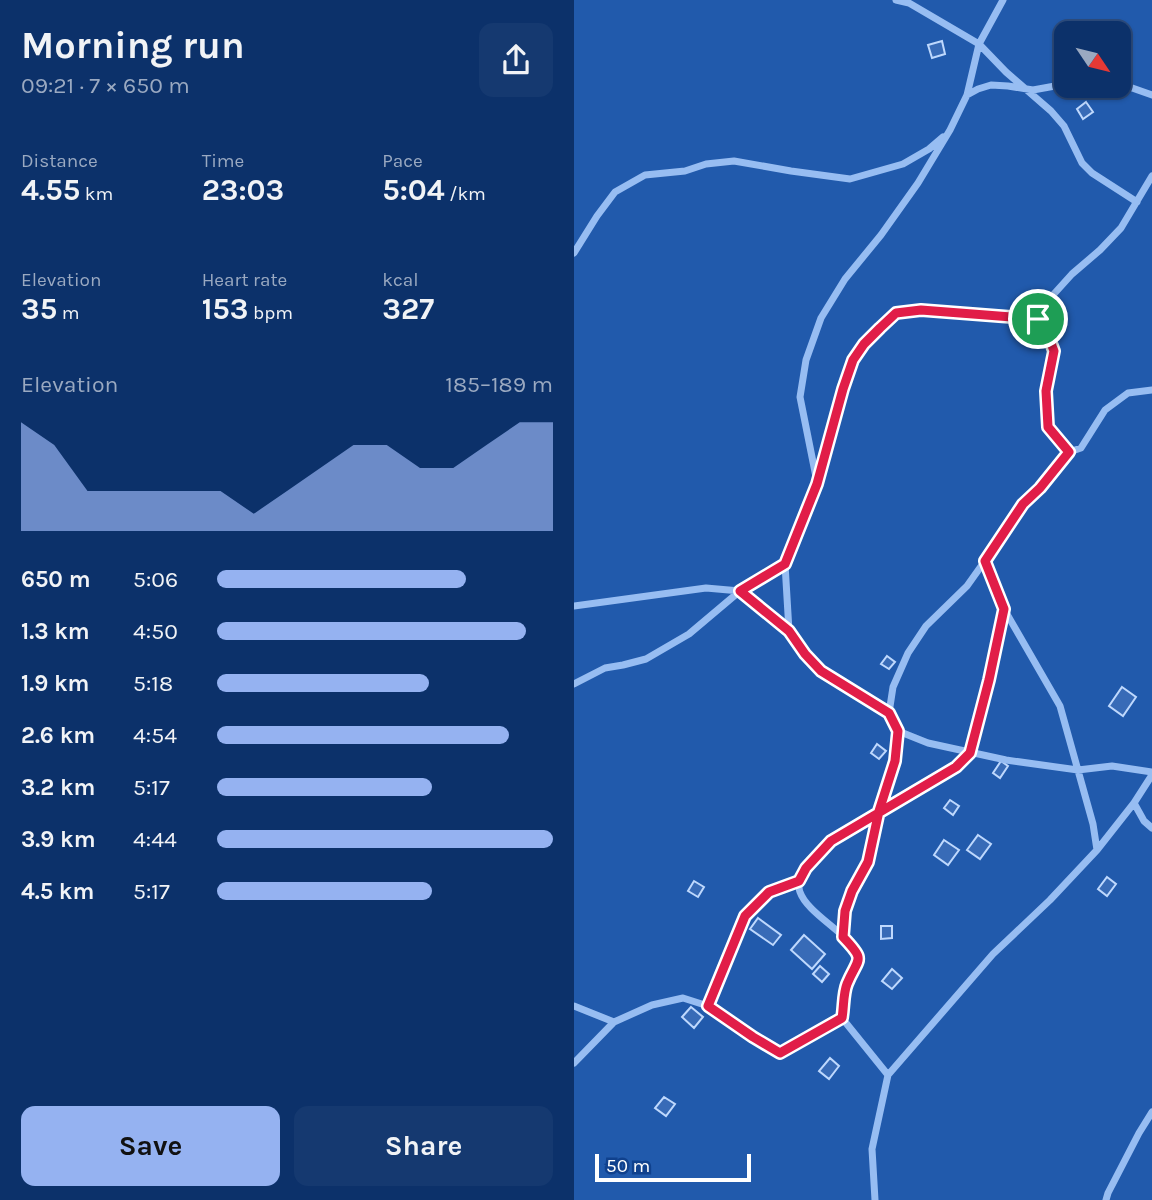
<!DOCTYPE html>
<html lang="en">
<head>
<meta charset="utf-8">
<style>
  body { margin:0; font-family:Karla,sans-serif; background:#153970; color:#f1f3f6; height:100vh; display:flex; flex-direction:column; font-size:26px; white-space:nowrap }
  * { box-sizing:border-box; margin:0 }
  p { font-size:23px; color:#9aa9c1 }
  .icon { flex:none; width:38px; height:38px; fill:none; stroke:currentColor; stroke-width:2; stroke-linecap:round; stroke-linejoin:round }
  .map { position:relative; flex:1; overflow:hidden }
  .sheet { display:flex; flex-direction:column; background:#0c316a; width:574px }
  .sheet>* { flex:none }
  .needle { width:46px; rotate:125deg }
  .tools { position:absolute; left:480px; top:21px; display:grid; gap:14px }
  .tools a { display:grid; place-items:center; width:77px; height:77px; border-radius:14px; background:#0c316a; box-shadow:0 2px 5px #0004,0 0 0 2px #2c4c7e; font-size:35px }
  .scale { position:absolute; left:21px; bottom:18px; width:156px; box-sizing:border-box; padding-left:7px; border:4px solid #fff; border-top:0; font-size:19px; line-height:24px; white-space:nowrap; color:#fff; -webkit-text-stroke:5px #10418d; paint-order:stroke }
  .pin { position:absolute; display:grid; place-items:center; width:60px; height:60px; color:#fff; margin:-30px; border:4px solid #fff; border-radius:50%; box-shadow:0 2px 7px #0007 }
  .round { display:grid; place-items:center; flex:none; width:74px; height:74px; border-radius:14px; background:#153970 }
  .head { display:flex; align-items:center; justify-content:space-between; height:119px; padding:0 21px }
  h1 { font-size:38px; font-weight:700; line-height:52px }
  .stats { display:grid; grid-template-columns:repeat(3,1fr); gap:10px; height:119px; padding:7px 21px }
  .stats div { display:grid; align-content:center }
  .stats b { font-size:30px; font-weight:700 }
  .stats small { font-size:19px; font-weight:400 }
  .stats p { font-size:19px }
  .chart { height:196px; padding:14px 21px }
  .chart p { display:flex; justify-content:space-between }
  .chart svg { width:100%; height:126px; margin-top:7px; fill:#95b2f1; opacity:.7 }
  .button { display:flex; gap:14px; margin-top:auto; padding:14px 21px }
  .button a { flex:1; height:80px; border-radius:14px; background:#95b2f1; color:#111; font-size:28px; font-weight:700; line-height:80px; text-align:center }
  .button a+a { background:#153970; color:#f1f3f6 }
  ul { padding:0 21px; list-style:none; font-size:23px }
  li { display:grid; grid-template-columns:112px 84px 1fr; align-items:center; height:52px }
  li i { height:18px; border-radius:9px; background:#95b2f1 }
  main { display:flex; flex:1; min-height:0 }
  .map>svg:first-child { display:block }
</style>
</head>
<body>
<main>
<section class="sheet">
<div class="head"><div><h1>Morning run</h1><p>09:21 · 7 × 650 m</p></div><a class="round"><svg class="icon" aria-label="share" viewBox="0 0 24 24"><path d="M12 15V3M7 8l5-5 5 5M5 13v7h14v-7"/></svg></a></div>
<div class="stats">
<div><p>Distance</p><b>4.55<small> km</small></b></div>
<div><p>Time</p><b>23:03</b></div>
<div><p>Pace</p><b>5:04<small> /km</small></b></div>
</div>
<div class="stats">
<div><p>Elevation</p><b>35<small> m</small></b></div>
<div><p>Heart rate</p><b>153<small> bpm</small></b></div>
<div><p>kcal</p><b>327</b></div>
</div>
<div class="chart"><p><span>Elevation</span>185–189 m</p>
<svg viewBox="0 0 160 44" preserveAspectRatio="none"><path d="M0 44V6L10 14L20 30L30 30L40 30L50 30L60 30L70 38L80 30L90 22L100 14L110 14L120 22L130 22L140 14L150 6L160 6V44z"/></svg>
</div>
<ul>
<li><b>650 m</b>5:06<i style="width:74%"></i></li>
<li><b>1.3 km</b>4:50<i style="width:92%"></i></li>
<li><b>1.9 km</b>5:18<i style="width:63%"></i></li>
<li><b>2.6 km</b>4:54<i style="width:87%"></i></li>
<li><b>3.2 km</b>5:17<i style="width:64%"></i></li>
<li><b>3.9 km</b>4:44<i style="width:100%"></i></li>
<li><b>4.5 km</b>5:17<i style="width:64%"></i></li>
</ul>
<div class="button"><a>Save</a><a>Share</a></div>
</section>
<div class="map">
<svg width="578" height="1200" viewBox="0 0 578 1200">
  <rect width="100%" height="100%" fill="#10418d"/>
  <path fill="#215aac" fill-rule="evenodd" d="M 0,0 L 578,0 L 578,1200 L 0,1200 ZM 492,33 L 544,33 L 544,86 L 492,86 Z"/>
  <path fill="#386bb7" stroke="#bed8fd" stroke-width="2" d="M 368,41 L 371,54 L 358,58 L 354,45 Z
    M 512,102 L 519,112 L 509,119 L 503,109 Z
    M 313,656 L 321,662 L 315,669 L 307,664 Z
    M 548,687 L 562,697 L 549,716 L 535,706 Z
    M 303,744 L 312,751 L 305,759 L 297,753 Z
    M 427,761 L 434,766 L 426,778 L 419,773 Z
    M 376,800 L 385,806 L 379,815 L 370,808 Z
    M 404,835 L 417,844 L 406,859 L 393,850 Z
    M 370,840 L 385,850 L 374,865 L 360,855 Z
    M 533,877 L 542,884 L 533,896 L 524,889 Z
    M 120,881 L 130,887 L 124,897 L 114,891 Z
    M 184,918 L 207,935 L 199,945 L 176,929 Z
    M 307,926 L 318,926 L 318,938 L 307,939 Z
    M 230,935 L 251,954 L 238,969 L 217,950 Z
    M 246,966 L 255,974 L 248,982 L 239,974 Z
    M 318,969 L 328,978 L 318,989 L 308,981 Z
    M 117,1007 L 129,1017 L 120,1028 L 108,1017 Z
    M 256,1058 L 265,1066 L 255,1079 L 245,1071 Z
    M 90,1097 L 101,1104 L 92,1116 L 81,1108 Z"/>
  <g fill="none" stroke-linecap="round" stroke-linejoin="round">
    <path stroke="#97bdf2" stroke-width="3.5" stroke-dasharray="3.5 5" stroke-linecap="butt" d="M 144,1013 L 179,1037 L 206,1053 L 257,1024"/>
    <path stroke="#97bdf2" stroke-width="7" d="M 322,0 L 335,3 L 405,44 L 432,72 L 477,111 L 490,126 L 508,163 L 518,173 L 563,202
      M 544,83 L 578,95
      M 393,95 L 404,89 L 417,85 L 434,86 L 459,90 L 492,84
      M 0,253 L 23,216 L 41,192 L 71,175 L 111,171 L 132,164 L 160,161 L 217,171 L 276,179 L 329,164 L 355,149 L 369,137
      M 464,319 L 475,338 L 480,351 L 472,391 L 474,427 L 495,452
      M 243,482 L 226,397 L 232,360 L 247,318 L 271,279 L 307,235 L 344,183 L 376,130 L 393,95 L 405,44 L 429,0
      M 211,564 L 215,631
      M 0,606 L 132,588 L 166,591 L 215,631 L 231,654 L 247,671 L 315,713 L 324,731 L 354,743 L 432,760 L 504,770 L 538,766 L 578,772
      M 430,609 L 486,706 L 519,824 L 523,850
      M 0,684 L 31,668 L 49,665 L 72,659 L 115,634 L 166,591 L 211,564 L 243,484 L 269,389 L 279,360 L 290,344 L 322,313 L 347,310 L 464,319 L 479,295 L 498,274 L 526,250 L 547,228 L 578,176
      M 315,713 L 319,687 L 334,653 L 352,626 L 393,586 L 430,534 L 449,504 L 466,488 L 495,452 L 507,448 L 531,410 L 554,393 L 578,390
      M 560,803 L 570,821 L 578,828
      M 224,881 C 225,883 225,891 226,892 C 234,916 286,939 285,961 C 284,970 276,977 273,985 C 269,995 270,1008 268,1018 L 314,1075 L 298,1149 L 301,1200
      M 269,937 L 271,911 L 278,891 L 294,862 L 305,811 L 382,767 L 396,753 L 415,680 L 430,609 L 411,561
      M 0,1006 L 40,1022
      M 0,1063 L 40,1022 L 78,1005 L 109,998 L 134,1006 L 171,916 L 195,892 L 224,881 C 244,846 271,831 305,811 L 321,761 L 324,731
      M 314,1075 L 419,954 L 476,900 L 523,850 L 560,803 L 578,775
      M 532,1200 L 534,1193 L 565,1133 L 578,1112"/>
  </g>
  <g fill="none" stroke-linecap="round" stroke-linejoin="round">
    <g stroke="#fff" stroke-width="14">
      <path id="route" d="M 464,319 L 347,310 L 322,313 L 306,328 L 290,344 L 279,360 L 269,389 L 243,484 L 211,564 L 166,591 L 215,631 L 231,654 L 247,671 L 315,713 L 324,731 L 321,761 L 305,811 L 294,862 L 278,891 L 271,911 L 269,937 C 293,962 284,957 273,984 C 269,994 270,1007 268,1018 L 206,1053 L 179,1037 L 134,1006 L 171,916 L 195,892 L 225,881 L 232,868 L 257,841 L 382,767 L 396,753 L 415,680 L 430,609 L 411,561 L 449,504 L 466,488 L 495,452 L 474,427 L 472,391 L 480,351 L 475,338 L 464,319"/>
    </g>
    <use href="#route" stroke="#e11d48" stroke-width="9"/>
  </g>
</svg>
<div class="tools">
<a><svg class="needle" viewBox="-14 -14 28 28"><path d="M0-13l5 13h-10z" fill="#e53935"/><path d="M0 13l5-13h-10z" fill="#9aa9c1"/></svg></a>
</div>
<div class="scale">50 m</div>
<div class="pin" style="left:464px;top:319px;background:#1e9e55"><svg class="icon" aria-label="arrive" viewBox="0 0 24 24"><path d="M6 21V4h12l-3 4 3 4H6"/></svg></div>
</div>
</main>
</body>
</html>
